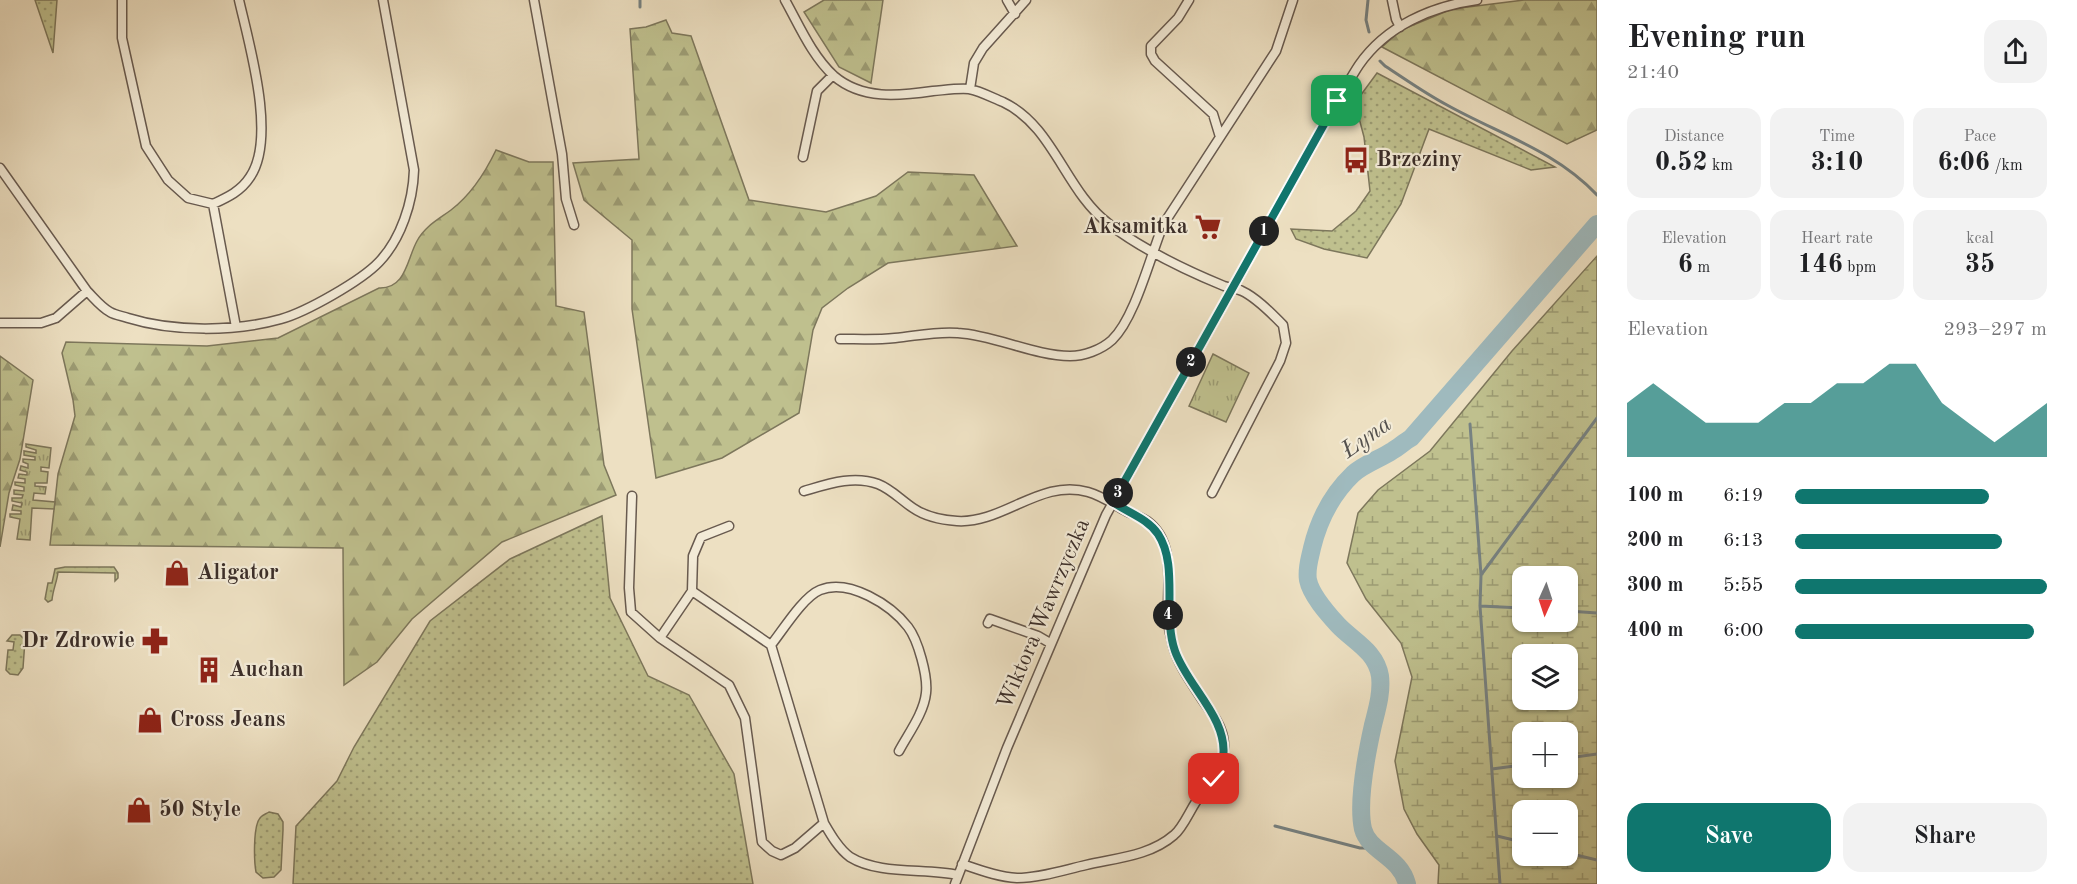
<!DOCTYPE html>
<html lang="en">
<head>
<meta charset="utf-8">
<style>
  body { margin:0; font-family:"Old Standard TT",serif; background:#f2f2f2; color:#202124; height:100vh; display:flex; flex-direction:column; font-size:22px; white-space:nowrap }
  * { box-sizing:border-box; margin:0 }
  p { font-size:20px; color:#757577 }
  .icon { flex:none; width:33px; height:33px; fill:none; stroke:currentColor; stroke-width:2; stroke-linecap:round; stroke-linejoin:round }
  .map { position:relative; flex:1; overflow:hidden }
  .sheet { display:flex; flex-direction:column; background:#fff; width:480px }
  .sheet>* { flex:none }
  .needle { width:39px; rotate:183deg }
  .controls { position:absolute; left:1512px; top:566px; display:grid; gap:12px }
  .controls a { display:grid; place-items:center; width:66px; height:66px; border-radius:12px; background:#fff; box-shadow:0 2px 4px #0004; font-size:30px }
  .pin { position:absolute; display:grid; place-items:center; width:51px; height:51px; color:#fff; margin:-26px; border-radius:12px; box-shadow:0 3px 9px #0006 }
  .km { position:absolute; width:30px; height:30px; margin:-15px; border-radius:50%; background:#222; color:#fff; font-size:16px; line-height:30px; text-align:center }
  .round { display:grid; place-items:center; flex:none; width:63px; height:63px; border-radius:18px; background:#f2f2f2 }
  .head { display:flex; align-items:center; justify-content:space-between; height:102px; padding:0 30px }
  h1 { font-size:33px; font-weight:600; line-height:45px }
  .figures { display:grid; grid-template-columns:repeat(3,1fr); gap:9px; height:102px; padding:6px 30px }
  .figures div { display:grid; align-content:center; border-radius:15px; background:#f2f2f2; text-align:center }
  .figures b { font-size:26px; font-weight:600 }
  .figures small { font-size:16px; font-weight:400 }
  .figures p { font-size:16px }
  .chart { height:168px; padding:12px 30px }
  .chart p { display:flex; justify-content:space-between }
  .chart svg { width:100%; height:108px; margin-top:6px; fill:#0f766e; opacity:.7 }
  .button { display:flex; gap:12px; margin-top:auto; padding:12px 30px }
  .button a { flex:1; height:69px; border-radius:18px; background:#0f766e; color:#fff; font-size:24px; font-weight:600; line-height:69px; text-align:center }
  .button a+a { background:#f2f2f2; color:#202124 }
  ul { padding:0 30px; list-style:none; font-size:20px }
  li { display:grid; grid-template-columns:96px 72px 1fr; align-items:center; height:45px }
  li i { height:15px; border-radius:8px; background:#0f766e }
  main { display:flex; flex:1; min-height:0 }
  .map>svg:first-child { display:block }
</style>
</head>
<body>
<main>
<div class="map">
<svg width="1597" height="884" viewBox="0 0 1597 884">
  <defs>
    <pattern id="grass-dots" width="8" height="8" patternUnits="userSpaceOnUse" patternTransform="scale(1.5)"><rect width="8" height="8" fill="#bfc08e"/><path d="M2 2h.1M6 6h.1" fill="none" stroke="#9c9c74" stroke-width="1.8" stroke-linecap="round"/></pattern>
    <pattern id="forest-firs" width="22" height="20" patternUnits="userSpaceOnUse" patternTransform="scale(1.5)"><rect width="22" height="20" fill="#bfc08e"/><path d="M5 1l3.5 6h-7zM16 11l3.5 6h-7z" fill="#9c9c74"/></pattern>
    <pattern id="wetland-marsh" width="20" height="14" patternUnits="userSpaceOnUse" patternTransform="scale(1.5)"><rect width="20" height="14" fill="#bfc08e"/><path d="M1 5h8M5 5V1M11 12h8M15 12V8" fill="none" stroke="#9c9c74"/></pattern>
    <pattern id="park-tufts" width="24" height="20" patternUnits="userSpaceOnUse" patternTransform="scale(1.5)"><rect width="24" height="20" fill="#bfc08e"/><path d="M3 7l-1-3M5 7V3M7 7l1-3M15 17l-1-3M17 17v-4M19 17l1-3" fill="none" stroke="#9c9c74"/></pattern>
  </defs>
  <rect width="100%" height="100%" fill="#ede0c2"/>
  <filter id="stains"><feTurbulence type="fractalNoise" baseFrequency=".00333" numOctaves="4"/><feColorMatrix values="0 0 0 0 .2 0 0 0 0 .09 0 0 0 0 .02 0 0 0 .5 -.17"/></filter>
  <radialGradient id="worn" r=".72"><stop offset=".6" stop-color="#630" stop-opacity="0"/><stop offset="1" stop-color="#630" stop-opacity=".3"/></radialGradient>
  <path fill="url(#grass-dots)" stroke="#7d775c" stroke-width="1.5" d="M 35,0 L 57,0 L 53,53 Z
    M 1377,73 L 1555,167 L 1531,170 L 1429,129 L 1401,204 L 1367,258 L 1324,249 L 1296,239 L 1291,229 L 1332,231 L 1356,211 L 1370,191 L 1364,137 L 1355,103 Z
    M 602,516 L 610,598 L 648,676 L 689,695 L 734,774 L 753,884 L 293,884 L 296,826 L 337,781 L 354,747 L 430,621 L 510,559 Z
    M 65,567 L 114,567 L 118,573 L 118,578 L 115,581 L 115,573 L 58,572 C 57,582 53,589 52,600 L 48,602 L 45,599 L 48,583 L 52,583 L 55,569 Z
    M 12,635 L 20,635 L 25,640 L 23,668 L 18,675 L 10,674 L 6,670 L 8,650 L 13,650 L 14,642 L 7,641 Z
    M 269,812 L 278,814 L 283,822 L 283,830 L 281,870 L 274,877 L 263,878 L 256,872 C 254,861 253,826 260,818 C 262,815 266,814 269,812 Z"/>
  <path fill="url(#forest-firs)" stroke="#7d775c" stroke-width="1.5" d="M 824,0 L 883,0 L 871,83 L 839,67 L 804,12 Z
    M 1524,0 L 1597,0 L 1597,130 L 1567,144 L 1382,47 L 1401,30 L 1452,9 Z
    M 666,20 L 672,33 L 691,36 L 749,200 L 826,212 L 876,196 L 908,172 L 974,175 L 1017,246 L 888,263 L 848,288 L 822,308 L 813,330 L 799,413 L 722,458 L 656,478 L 632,309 L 632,240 L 584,200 L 573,163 L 639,159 L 630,29 L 646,27 Z
    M 496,150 L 529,162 L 553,162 L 556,306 L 584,312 L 604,465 L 616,495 L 502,542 L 412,619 L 377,662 L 344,685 L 343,548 L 50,545 L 58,474 L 75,416 L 73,400 L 62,353 L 66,342 L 207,346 L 278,338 L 379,288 C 406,289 407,259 417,241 C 425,226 439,219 451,210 C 472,194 485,173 496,150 Z
    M 0,356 L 33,380 L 20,459 L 9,493 L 0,547 Z"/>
  <path fill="url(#wetland-marsh)" stroke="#7d775c" stroke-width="1.5" fill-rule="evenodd" d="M 1597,256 L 1597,884 L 1438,884 L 1439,865 L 1417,834 L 1404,809 L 1395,761 L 1412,677 L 1401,643 L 1366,599 L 1347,563 L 1358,513 L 1378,490 L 1430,451 L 1512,351 ZM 1522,576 L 1568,576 L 1568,621 L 1522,621 ZM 1522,654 L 1568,654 L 1568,699 L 1522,699 ZM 1522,732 L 1568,732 L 1568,777 L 1522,777 ZM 1522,810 L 1568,810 L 1568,855 L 1522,855 Z"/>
  <path fill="url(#park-tufts)" stroke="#7d775c" stroke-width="1.5" d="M 1213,354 L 1249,373 L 1226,422 L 1189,406 Z
    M 26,444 L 51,448 L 49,468 L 41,467 L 41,471 L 48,472 L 47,483 L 35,483 L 35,486 L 46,487 L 45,494 L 34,493 L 33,500 L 55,502 L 54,509 L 32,508 L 30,540 L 17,539 L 20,519 L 10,517 L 10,514 L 21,514 L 21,511 L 12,510 L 13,505 L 21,507 L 22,503 L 12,501 L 12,498 L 22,498 L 23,495 L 14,494 L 14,490 L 24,491 L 24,487 L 15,485 L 15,482 L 25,483 L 25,479 L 18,478 L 19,474 L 27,475 L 27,472 L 20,470 L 21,466 L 28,468 L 28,464 L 23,462 L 23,459 L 35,460 L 35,457 L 24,455 L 24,451 L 36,453 L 36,450 L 26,447 Z"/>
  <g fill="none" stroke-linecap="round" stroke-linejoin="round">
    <path stroke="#778282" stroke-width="3" d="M 640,0 L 640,7
      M 1368,0 L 1366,20 L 1369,32
      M 1380,61 L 1385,66 C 1405,79 1426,94 1447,105 C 1499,134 1556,151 1597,195
      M 1470,424 L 1481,575
      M 1480,606 L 1522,608
      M 1568,611 L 1597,613
      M 1568,758 L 1597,754
      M 1492,769 L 1522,765
      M 1275,826 L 1360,848 L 1376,848
      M 1497,836 L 1522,842
      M 1568,853 L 1597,860
      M 1500,884 L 1480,606 L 1481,575 L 1597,418"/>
    <path stroke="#9fbabe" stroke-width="18" d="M 1407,884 C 1400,856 1369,852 1363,829 C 1357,802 1367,752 1373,725 C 1377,709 1382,693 1380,676 C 1376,651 1353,641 1338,625 C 1327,613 1311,595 1308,580 C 1306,569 1310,558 1312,548 C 1319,519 1331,495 1353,474 C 1364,464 1380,459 1392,451 C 1399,447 1404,442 1411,438 L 1597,224"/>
    <g stroke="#685a4f" stroke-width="11">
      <path id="minor" d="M 122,0 L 122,38 L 146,146 L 168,180 L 188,198 L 213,204 L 236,327
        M 534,0 L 562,154 L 566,199 L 574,225
        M 785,0 C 799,25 812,56 834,76 C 862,100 899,96 933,91 C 945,90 958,88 969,89 C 980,91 993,98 1003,102 C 1054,126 1065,191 1109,224 C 1143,250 1185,270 1224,286 C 1230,288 1236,288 1242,291 C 1257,298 1272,314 1283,325 L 1286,343 L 1280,361 L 1212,493
        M 1007,0 L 1015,14
        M 1189,0 L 1178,18 L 1151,46 L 1151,54 L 1155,61 L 1213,114 L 1220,137
        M 1392,0 L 1396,19 L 1400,27
        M 970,89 L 974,63 L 983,48 L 1026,0
        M 803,157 L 817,91 L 833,75
        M 0,168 L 87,291
        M 213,204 C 228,197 241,191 250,177 C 277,138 249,44 239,0
        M 0,323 L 41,323 L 56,318 L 87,291 C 94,298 101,307 110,312 C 115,315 122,316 128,318 C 173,332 235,332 281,319 C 306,312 361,281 379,262 C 401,239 413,202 414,170 L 383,0
        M 840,339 C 858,339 877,340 895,338 C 916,336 937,331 958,333 C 994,335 1035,356 1070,356 C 1084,356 1101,350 1112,340 C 1135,318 1150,257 1163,225 L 1276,51 L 1293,0
        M 804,491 C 828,484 853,475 878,484 C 891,489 901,500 913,508 C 926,517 941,520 957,521 C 1003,524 1041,478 1088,492 C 1102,496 1113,504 1126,511 C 1132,514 1141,517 1147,521 C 1180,545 1164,594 1169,628 C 1170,634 1172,640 1173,646 C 1178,664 1190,681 1200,696 C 1208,709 1220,721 1223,737 C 1228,760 1214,779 1200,796 C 1191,807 1184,827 1174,835 C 1150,856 1116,858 1086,865 C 1064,870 1040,878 1017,878 C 998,877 980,870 962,864
        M 632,496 L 629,588 L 631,612 L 660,638 L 729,685 L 745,718 L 762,842 L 772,851 L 781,855 L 795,848 L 824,823
        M 729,526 L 701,537 L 693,556 L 692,591 L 771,645 L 824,823 C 831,835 839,849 850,857 C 879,875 925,868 958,875
        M 988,623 L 990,619 L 1038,636 L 1050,643
        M 660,638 L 692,591
        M 771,645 C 783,630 803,597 820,590 C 849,578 891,605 908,627 C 918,640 928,676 926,693 C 924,713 908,734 899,751
        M 955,884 L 1007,748 L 1106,515 L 1337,101 C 1345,89 1351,77 1359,65 C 1386,26 1432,6 1477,0"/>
    </g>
    <use href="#minor" stroke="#f3ebd7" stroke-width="8"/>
  </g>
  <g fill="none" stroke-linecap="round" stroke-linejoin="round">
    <g stroke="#fff" stroke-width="12">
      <path id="route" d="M 1214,779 C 1217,773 1222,765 1223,758 C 1229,719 1187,686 1175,651 C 1162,614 1179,566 1158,534 C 1147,518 1128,513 1113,502 L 1337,101"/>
    </g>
    <use href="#route" stroke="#0f766e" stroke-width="8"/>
  </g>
  <defs>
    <g id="bus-bare" transform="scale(2.07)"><path d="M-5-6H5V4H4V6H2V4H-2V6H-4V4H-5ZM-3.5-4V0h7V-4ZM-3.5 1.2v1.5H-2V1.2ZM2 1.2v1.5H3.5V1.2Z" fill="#8f2418" stroke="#f3ebd7" stroke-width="2.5" paint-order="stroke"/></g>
    <g id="supermarket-bare" transform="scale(2.07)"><path d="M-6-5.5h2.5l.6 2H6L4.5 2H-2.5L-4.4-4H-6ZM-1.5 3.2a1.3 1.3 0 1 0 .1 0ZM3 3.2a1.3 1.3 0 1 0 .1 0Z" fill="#8f2418" stroke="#f3ebd7" stroke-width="2.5" paint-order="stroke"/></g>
    <g id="shop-bare" transform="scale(2.07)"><path d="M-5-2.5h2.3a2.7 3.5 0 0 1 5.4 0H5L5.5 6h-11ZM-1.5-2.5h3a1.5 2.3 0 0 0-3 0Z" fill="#8f2418" stroke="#f3ebd7" stroke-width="2.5" paint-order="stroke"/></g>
    <g id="pharmacy-bare" transform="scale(2.07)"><path d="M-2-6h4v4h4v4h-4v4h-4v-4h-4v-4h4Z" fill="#8f2418" stroke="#f3ebd7" stroke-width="2.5" paint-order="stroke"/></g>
    <g id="building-bare" transform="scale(2.07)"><path d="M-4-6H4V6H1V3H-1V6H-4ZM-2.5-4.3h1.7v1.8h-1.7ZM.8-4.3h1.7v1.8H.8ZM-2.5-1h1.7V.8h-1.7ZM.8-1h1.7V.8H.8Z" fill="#8f2418" stroke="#f3ebd7" stroke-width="2.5" paint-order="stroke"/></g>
  </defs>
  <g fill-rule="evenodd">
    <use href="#bus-bare" x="1356" y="160"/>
    <use href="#supermarket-bare" x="1208" y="227"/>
    <use href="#shop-bare" x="177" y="573"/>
    <use href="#pharmacy-bare" x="155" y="641"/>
    <use href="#building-bare" x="209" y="670"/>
    <use href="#shop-bare" x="150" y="720"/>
    <use href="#shop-bare" x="139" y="810"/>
  </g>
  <g text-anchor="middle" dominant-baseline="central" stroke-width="4.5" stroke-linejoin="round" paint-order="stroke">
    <g font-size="22" font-weight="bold" fill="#3b2e29" stroke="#f3ebd7" text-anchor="start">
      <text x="1376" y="160">Brzeziny</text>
      <text x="1188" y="227" text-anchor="end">Aksamitka</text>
      <text x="197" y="573">Aligator</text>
      <text x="135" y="641" text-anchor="end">Dr Zdrowie</text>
      <text x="229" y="670">Auchan</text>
      <text x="170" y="720">Cross Jeans</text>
      <text x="159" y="810">50 Style</text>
    </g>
    <g font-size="22" fill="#3b2e29" stroke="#f3ebd7">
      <text transform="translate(1044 614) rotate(-67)">Wiktora Wawrzyczka</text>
    </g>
    <g font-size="24" font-style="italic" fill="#54514e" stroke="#f3ebd7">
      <text transform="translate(1367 438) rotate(-35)">Łyna</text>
    </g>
  </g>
  <rect width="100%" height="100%" filter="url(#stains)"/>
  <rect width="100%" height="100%" fill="url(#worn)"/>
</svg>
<div class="controls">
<a><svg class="needle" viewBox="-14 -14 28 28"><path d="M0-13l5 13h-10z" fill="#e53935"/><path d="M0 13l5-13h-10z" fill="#757577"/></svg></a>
<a><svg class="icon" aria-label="layers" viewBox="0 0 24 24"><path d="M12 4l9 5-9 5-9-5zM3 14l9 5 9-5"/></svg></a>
<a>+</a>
<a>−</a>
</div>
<div class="pin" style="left:1337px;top:101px;background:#1e9e55"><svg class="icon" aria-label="arrive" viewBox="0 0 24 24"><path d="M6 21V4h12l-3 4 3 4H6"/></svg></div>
<div class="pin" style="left:1214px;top:779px;background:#d93025"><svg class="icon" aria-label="check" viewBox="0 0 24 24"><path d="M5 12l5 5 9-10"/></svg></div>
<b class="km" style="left:1264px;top:231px">1</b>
<b class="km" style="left:1191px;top:362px">2</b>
<b class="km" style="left:1118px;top:493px">3</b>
<b class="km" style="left:1168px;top:615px">4</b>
</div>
<section class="sheet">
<div class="head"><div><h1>Evening run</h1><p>21:40</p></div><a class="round"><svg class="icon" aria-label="share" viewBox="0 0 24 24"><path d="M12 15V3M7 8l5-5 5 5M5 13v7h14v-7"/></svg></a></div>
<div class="figures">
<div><p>Distance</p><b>0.52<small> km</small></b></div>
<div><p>Time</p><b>3:10</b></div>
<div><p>Pace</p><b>6:06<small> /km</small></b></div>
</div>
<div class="figures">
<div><p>Elevation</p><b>6<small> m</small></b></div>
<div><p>Heart rate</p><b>146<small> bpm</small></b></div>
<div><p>kcal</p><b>35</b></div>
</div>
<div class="chart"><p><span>Elevation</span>293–297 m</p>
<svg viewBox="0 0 160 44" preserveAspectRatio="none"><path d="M0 44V22L10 14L20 22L30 30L40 30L50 30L60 22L70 22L80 14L90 14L100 6L110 6L120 22L130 30L140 38L150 30L160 22V44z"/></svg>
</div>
<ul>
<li><b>100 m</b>6:19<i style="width:77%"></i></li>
<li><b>200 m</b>6:13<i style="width:82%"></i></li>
<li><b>300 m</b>5:55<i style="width:100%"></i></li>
<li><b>400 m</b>6:00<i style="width:95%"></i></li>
</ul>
<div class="button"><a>Save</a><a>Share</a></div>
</section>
</main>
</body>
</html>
